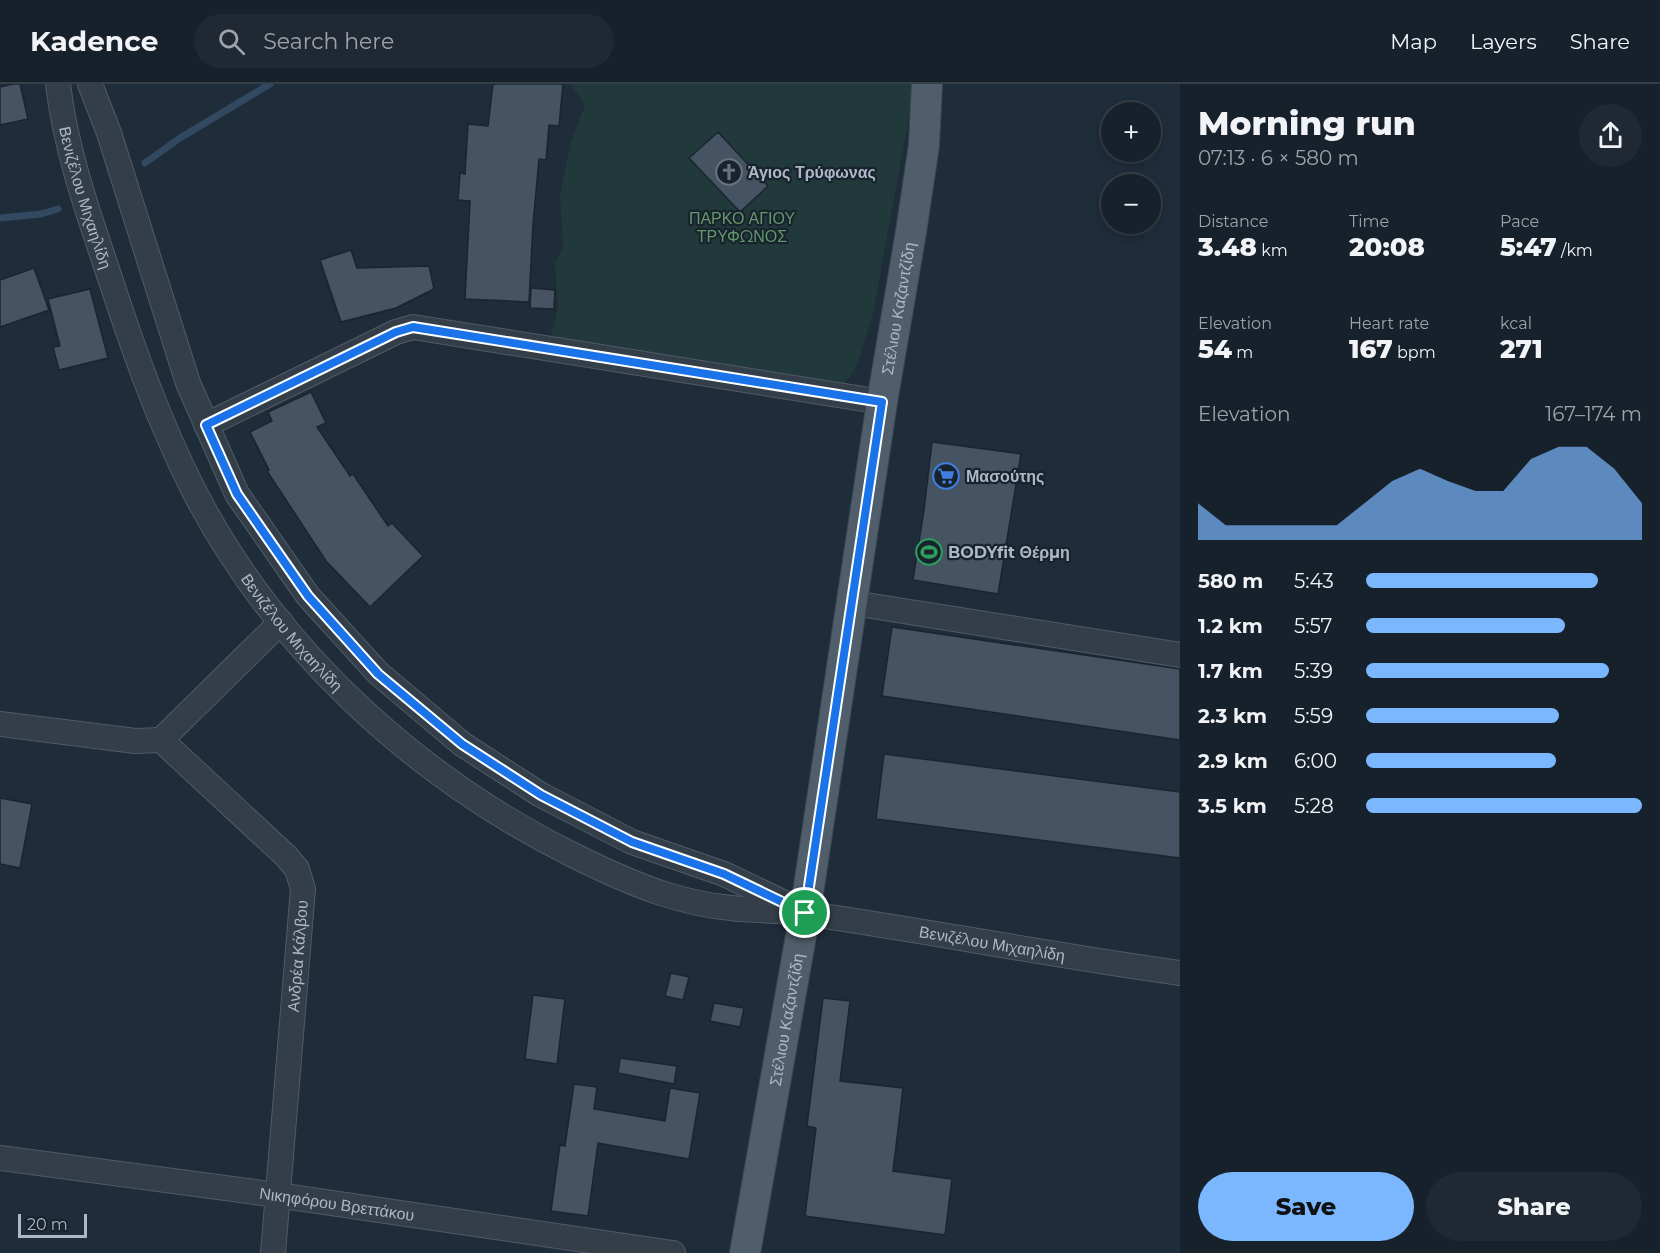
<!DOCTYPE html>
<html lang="en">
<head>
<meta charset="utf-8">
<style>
  body { margin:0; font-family:Montserrat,sans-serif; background:#202933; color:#f1f3f6; height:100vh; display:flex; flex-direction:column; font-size:22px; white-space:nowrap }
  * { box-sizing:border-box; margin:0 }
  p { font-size:20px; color:#9ea3a9 }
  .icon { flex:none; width:33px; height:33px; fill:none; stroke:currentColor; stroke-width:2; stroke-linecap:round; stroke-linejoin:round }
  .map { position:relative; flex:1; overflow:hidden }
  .side { display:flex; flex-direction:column; background:#17212b; width:480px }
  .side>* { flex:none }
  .buttons { position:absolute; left:1101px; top:18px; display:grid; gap:12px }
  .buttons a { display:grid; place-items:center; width:60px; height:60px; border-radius:50%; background:#17212b; box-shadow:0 3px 9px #0003,0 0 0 2px #363e47; font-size:30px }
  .scale { position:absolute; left:18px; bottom:15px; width:69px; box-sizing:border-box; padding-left:6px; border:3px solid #adb8c6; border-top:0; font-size:16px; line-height:21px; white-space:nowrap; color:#adb8c6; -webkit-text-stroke:4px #18232e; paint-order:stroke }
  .pin { position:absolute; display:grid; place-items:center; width:51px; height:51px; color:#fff; margin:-26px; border:3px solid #fff; border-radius:50%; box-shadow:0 2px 6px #0007 }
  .round { display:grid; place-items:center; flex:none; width:63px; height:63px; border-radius:32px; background:#202933 }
  .head { display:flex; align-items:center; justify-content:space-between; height:102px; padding:0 18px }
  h1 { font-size:33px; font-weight:800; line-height:45px }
  .metrics { display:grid; grid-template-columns:repeat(3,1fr); gap:9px; height:102px; padding:6px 18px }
  .metrics div { display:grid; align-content:center }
  .metrics b { font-size:26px; font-weight:800 }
  .metrics small { font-size:16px; font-weight:400 }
  .metrics p { font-size:16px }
  .chart { height:168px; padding:12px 18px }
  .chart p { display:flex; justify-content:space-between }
  .chart svg { width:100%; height:108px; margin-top:6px; fill:#7ab7fe; opacity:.7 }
  .action { display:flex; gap:12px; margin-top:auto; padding:12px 18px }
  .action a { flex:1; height:69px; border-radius:36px; background:#7ab7fe; color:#111; font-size:24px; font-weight:800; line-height:69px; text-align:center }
  .action a+a { background:#202933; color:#f1f3f6 }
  ul { padding:0 18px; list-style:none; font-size:20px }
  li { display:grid; grid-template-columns:96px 72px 1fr; align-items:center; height:45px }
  li i { height:15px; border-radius:8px; background:#7ab7fe }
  header { display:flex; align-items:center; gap:36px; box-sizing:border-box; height:84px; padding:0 30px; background:#17212b; border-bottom:2px solid #363e47 }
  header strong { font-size:28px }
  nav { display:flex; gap:33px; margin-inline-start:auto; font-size:21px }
  .search { width:420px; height:54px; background:#202933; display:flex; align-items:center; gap:15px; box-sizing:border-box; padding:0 21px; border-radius:33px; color:#9ea3a9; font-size:22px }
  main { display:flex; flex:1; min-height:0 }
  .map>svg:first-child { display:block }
</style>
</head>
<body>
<header>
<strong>Kadence</strong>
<div class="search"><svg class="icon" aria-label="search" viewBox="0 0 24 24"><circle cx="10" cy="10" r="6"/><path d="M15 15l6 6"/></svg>Search here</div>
<nav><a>Map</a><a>Layers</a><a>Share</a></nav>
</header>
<main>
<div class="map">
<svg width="1180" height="1169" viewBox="0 0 1180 1169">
  <rect width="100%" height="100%" fill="#1f2c39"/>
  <path fill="#21393a" d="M 570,0 L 915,0 L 873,230 L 856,284 L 840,305 L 550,256 L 558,223 L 555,180 L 563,162 L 560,111 L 571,57 L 585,21 Z"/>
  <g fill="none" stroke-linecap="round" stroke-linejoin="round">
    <path stroke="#324961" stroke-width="7" d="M 145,79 L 180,54 L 270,0
      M 0,134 L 41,130 L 58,125"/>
  </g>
  <path fill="#455363" stroke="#1a2530" stroke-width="1.5" d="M 13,0 L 20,0 L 28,35 L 0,41 L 0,3 Z
    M 493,0 L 563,0 L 559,42 L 549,41 L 546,76 L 539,75 L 533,140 L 529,218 L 465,215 L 470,117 L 458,116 L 460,89 L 465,90 L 468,40 L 488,42 Z
    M 718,48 L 768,102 L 740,128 L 689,74 Z
    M 351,166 L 357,184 L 429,182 L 434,205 L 396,224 L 341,238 L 320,176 Z
    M 34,184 L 49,226 L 0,243 L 0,196 Z
    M 531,204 L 555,206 L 554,225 L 530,224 Z
    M 90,205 L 108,274 L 59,286 L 53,263 L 60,262 L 48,215 Z
    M 311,308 L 326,339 L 317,343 L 350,392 L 353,390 L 388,442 L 392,439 L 423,472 L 370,523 L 326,477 L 267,387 L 269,386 L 250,348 L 272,337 L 268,328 Z
    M 932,358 L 1021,370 L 998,510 L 913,496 L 924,426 Z
    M 892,543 L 1180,585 L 1180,656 L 882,612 Z
    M 884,670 L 1180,708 L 1180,774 L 876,735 Z
    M 0,714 L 32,720 L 20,784 L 0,780 Z
    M 671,889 L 689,893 L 683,916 L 665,912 Z
    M 533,911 L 565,915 L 557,980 L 525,975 Z
    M 823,914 L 850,917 L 840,997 L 903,1004 L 893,1087 L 952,1095 L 945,1151 L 805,1132 L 816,1044 L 807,1042 Z
    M 714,919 L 744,924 L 740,943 L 710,937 Z
    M 620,974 L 677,982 L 674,1000 L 618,989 Z
    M 574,1000 L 597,1003 L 594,1025 L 665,1037 L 670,1004 L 700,1009 L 689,1075 L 598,1059 L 588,1132 L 551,1127 L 560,1061 L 565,1062 Z"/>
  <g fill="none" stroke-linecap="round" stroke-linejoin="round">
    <g stroke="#505b67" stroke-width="26">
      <g id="minor">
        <path id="s1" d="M 58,0 C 66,69 90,134 112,200 C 135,270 160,340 194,407 C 276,565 414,692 573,771 C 601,785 631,799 661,809 C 683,816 707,822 731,824 C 757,827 784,826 810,830 C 934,848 1056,872 1180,889"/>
        <path d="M 90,0 L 109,49 L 188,299 L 237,410 L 308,512 L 378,589 L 462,660 L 541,711 L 632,758 L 724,790 L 795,824"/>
        <path d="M 206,341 L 396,248 L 413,243 L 882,318"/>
        <path d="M 853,519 L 1180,571"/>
        <path d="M 0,640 L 135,657 L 161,656"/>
        <path id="s2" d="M 0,1074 L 277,1111 L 673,1169"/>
        <path id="s3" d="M 273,1169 L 303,805 L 297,785 L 286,772 L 161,656 L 281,538"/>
      </g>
    </g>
    <g stroke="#3c4753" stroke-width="32">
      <g id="major">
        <path id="s4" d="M 745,1169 L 805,829 L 882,318 L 911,148 L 924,61 L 927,0"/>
      </g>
    </g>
    <use href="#minor" stroke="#333e49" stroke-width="24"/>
    <use href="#major" stroke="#505d6a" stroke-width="30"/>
  </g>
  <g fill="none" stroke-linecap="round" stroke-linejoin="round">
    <g stroke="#fff" stroke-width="12">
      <path id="route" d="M 413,243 L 882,318 L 805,829 L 724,790 L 632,758 L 541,711 L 462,660 L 378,590 L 308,512 L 237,410 L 206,341 L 396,248 Z"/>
    </g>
    <use href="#route" stroke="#1a73e8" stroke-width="8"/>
  </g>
  <defs>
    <g id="church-ring" transform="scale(1.35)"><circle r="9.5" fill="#18232e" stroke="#6b7280" stroke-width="1.5"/><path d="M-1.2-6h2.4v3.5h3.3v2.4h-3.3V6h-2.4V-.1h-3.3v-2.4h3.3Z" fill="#6b7280"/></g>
    <g id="supermarket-ring" transform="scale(1.35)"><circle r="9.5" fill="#18232e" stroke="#3f7fe0" stroke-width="1.5"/><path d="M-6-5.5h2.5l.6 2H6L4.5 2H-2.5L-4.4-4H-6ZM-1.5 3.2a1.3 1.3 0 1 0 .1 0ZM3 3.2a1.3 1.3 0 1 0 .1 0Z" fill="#3f7fe0"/></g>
    <g id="stadium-ring" transform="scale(1.35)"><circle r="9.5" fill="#18232e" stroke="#2e9e5b" stroke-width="1.5"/><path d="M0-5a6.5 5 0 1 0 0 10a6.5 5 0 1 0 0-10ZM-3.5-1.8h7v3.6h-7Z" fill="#2e9e5b"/></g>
  </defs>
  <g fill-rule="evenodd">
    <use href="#church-ring" x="729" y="88"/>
    <use href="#supermarket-ring" x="946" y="392"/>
    <use href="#stadium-ring" x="929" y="468"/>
  </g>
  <g text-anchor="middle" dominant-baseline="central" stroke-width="4.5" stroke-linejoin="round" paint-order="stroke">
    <g font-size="16" font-weight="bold" fill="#adb8c6" stroke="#18232e" text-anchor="start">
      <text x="748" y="88">Άγιος Τρύφωνας</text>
      <text x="966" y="392">Μασούτης</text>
      <text x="948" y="468">BODYfit Θέρμη</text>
    </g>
    <g font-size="16" fill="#adb8c6" stroke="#18232e">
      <text stroke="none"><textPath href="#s1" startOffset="117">Βενιζέλου Μιχαηλίδη</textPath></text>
      <text stroke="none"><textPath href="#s4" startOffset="957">Στέλιου Καζαντζίδη</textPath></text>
      <text stroke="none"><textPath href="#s1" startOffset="603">Βενιζέλου Μιχαηλίδη</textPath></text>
      <text stroke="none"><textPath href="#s1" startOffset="1396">Βενιζέλου Μιχαηλίδη</textPath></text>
      <text stroke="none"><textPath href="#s3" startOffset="298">Ανδρέα Κάλβου</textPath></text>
      <text stroke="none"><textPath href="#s4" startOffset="237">Στέλιου Καζαντζίδη</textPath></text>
      <text stroke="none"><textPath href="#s2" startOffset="340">Νικηφόρου Βρεττάκου</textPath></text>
    </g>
    <g font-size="16" fill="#63986b" stroke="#18232e">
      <text x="742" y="134">ΠΑΡΚΟ ΑΓΙΟΥ<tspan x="742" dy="18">ΤΡΥΦΩΝΟΣ</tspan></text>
    </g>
  </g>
</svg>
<div class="buttons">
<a>+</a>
<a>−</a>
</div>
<div class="scale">20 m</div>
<div class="pin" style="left:805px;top:829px;background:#1e9e55"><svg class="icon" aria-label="arrive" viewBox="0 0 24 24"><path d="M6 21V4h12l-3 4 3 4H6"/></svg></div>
</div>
<section class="side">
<div class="head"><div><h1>Morning run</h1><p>07:13 · 6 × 580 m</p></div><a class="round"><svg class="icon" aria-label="share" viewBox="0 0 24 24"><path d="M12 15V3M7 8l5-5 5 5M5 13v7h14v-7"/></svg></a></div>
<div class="metrics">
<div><p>Distance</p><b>3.48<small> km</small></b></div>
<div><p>Time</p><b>20:08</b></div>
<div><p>Pace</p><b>5:47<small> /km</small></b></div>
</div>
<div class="metrics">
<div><p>Elevation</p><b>54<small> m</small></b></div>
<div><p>Heart rate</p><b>167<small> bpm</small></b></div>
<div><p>kcal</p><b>271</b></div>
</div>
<div class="chart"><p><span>Elevation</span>167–174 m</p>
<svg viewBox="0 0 160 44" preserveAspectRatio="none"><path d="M0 44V29L10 38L20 38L30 38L40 38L50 38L60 29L70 20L80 15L90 20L100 24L110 24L120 11L130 6L140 6L150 15L160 29V44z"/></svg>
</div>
<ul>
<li><b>580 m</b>5:43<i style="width:84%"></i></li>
<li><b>1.2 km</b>5:57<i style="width:72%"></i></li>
<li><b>1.7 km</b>5:39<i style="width:88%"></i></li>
<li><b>2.3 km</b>5:59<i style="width:70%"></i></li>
<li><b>2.9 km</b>6:00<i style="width:69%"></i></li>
<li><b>3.5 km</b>5:28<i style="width:100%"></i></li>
</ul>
<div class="action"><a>Save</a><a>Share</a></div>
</section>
</main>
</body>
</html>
